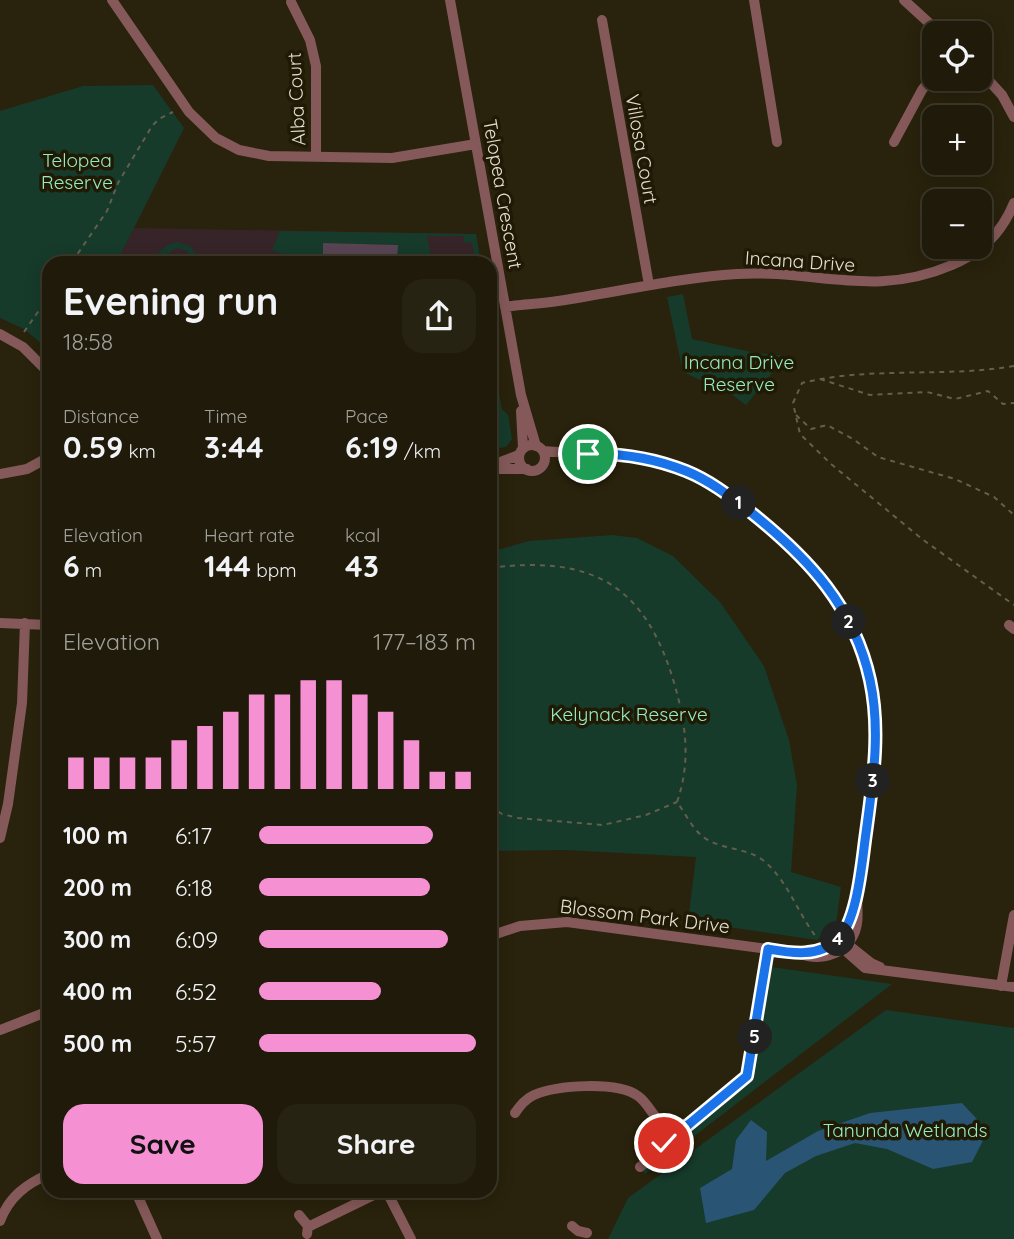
<!DOCTYPE html>
<html lang="en">
<head>
<meta charset="utf-8">
<style>
  body { margin:0; font-family:Quicksand,sans-serif; background:#272312; color:#f1f3f6; height:100vh; display:flex; flex-direction:column; font-size:26px; white-space:nowrap }
  * { box-sizing:border-box; margin:0 }
  p { font-size:23px; color:#a1a19c }
  .icon { flex:none; width:38px; height:38px; fill:none; stroke:currentColor; stroke-width:2; stroke-linecap:round; stroke-linejoin:round }
  .map { position:relative; flex:1; overflow:hidden }
  .sheet { position:absolute; left:42px; top:256px; width:455px; height:942px; display:flex; flex-direction:column; background:#1f1a09; border-radius:21px; box-shadow:0 4px 18px #0003,0 0 0 2px #3c382a }
  .sheet>* { flex:none }
  .fabs { position:absolute; left:922px; top:21px; display:grid; gap:14px }
  .fabs a { display:grid; place-items:center; width:70px; height:70px; border-radius:14px; background:#1f1a09; box-shadow:0 4px 18px #0003,0 0 0 2px #3c382a; font-size:35px }
  .pin { position:absolute; display:grid; place-items:center; width:60px; height:60px; color:#fff; margin:-30px; border:4px solid #fff; border-radius:50%; box-shadow:0 2px 7px #0007 }
  .km { position:absolute; width:35px; height:35px; margin:-18px; border-radius:50%; background:#222; color:#fff; font-size:19px; line-height:35px; text-align:center }
  .round { display:grid; place-items:center; flex:none; width:74px; height:74px; border-radius:21px; background:#272312 }
  .overview { display:flex; align-items:center; justify-content:space-between; height:119px; padding:0 21px }
  h1 { font-size:38px; font-weight:700; line-height:52px }
  .stats { display:grid; grid-template-columns:repeat(3,1fr); gap:10px; height:119px; padding:7px 21px }
  .stats div { display:grid; align-content:center }
  .stats b { font-size:30px; font-weight:700 }
  .stats small { font-size:19px; font-weight:400 }
  .stats p { font-size:19px }
  .chart { height:196px; padding:14px 21px }
  .chart p { display:flex; justify-content:space-between }
  .chart svg { width:100%; height:126px; margin-top:7px; stroke:#f591d2; stroke-width:6 }
  .action { display:flex; gap:14px; margin-top:auto; padding:14px 21px }
  .action a { flex:1; height:80px; border-radius:21px; background:#f591d2; color:#111; font-size:28px; font-weight:700; line-height:80px; text-align:center }
  .action a+a { background:#272312; color:#f1f3f6 }
  ul { padding:0 21px; list-style:none; font-size:23px }
  li { display:grid; grid-template-columns:112px 84px 1fr; align-items:center; height:52px }
  li i { height:18px; border-radius:9px; background:#f591d2 }
  .map>svg:first-child { display:block }
</style>
</head>
<body>
<div class="map">
<svg width="1014" height="1239" viewBox="0 0 1014 1239">
  <rect width="100%" height="100%" fill="#29220c"/>
  <path fill="#372429" d="M 134,228 L 476,234 L 480,258 L 477,262 L 117,262 Z"/>
  <path fill="#163b2b" d="M 153,85 L 184,128 L 117,262 L 49,262 L 49,350 L 24,329 L 0,318 L 0,111 L 83,86 Z
    M 280,231 L 476,234 L 480,258 L 475,262 L 472,242 L 464,243 L 464,236 L 427,236 L 432,262 L 397,262 L 397,245 L 324,243 L 323,262 L 303,262 L 272,250 Z
    M 177,242 L 190,246 L 203,262 L 195,262 L 186,250 L 176,248 L 157,262 L 147,262 L 168,245 Z
    M 683,294 L 692,339 L 756,353 L 786,356 L 746,405 L 734,396 L 683,372 L 667,297 Z
    M 493,360 L 502,409 L 508,415 L 512,439 L 506,447 L 490,450 L 490,361 Z
    M 612,535 L 637,538 L 673,556 L 720,602 L 764,666 L 789,740 L 797,785 L 791,872 L 841,887 L 836,925 L 817,940 L 688,921 L 696,857 L 565,850 L 490,851 L 490,552 L 529,541 Z
    M 771,967 L 892,984 L 645,1174 L 642,1169 L 676,1136 L 689,1131 L 753,1080 Z
    M 886,1010 L 1014,1028 L 1014,1239 L 608,1239 L 628,1198 Z"/>
  <path fill="#2a5474" d="M 962,1103 L 988,1131 L 972,1162 L 933,1169 L 887,1149 L 855,1143 L 816,1156 L 785,1173 L 754,1210 L 706,1223 L 700,1188 L 732,1169 L 736,1140 L 751,1120 L 767,1132 L 766,1161 L 818,1131 L 870,1113 Z"/>
  <path fill="#584453" d="M 323,243 L 398,245 L 397,262 L 323,262 Z"/>
  <g fill="none" stroke-linecap="round" stroke-linejoin="round">
    <path stroke="#645e4b" stroke-width="2" stroke-dasharray="5 5" stroke-linecap="butt" d="M 72,262 L 107,211 L 118,183 L 152,126 L 159,119 L 173,112
      M 479,262 L 481,259 L 480,254
      M 24,332 L 49,296
      M 1014,366 C 944,378 871,366 802,383 L 793,403 L 800,434 L 831,464 L 922,539 L 1014,605
      M 820,379 L 870,395 L 927,392 L 955,399 L 988,391 L 1003,404 L 1014,403
      M 796,415 L 811,429 L 827,425 L 853,439 L 878,457 L 955,479 L 994,497 L 1014,515
      M 490,568 C 592,555 646,584 675,686 C 686,725 691,762 677,802 C 686,814 694,833 708,840 C 726,850 748,848 764,861 C 788,881 798,914 817,938
      M 490,806 L 502,814 L 518,818 L 603,825 L 646,815 L 677,802"/>
    <path stroke="#855959" stroke-width="10" d="M 112,0 L 189,112 L 216,138 L 239,150 L 269,156 L 392,158 L 476,144
      M 450,0 L 521,395 L 536,446
      M 754,0 L 777,142
      M 904,0 L 940,33
      M 291,2 L 310,40 L 316,66 L 316,157
      M 602,20 L 649,285
      M 980,71 L 1002,95 L 1014,117
      M 894,142 L 922,90 L 934,74
      M 505,307 C 523,304 540,304 558,301 C 618,292 676,278 737,274 C 815,269 873,299 952,265 C 982,252 1001,234 1014,203
      M 0,334 L 23,347 L 49,373
      M 521,411 L 523,448
      M519 458a13 13 0 1 1 26 0a13 13 0 1 1-26 0Z
      M 490,466 L 519,455
      M 490,469 L 527,469
      M 0,474 L 27,469 L 49,457
      M 0,623 L 49,625
      M 1009,625 L 1014,629
      M 0,838 L 8,804 L 22,703 L 25,623
      M 490,936 L 520,926 L 567,922 L 798,953 C 818,961 841,957 853,936 C 860,923 857,908 857,894 C 859,870 864,845 868,820 C 870,799 874,778 876,757 C 879,689 858,622 814,569 C 800,552 781,537 763,523 C 731,496 700,473 659,461 C 621,451 581,454 543,451
      M 839,938 L 848,953 L 865,968 L 1014,987
      M 842,940 L 871,963 L 880,967
      M 804,953 C 837,949 844,936 853,906
      M 1001,986 L 1014,915
      M 0,1030 L 49,1011
      M 515,1113 C 520,1106 525,1099 534,1095 C 557,1085 617,1081 638,1096 C 651,1105 656,1126 672,1129 C 686,1131 741,1086 749,1074 L 768,949
      M 640,1167 L 660,1151 L 671,1128
      M 135,1190 L 157,1239
      M 386,1190 L 411,1239
      M 299,1215 L 308,1226 L 307,1234
      M 0,1221 C 9,1197 26,1184 49,1174
      M 572,1226 L 578,1231 L 587,1233
      M 308,1227 L 384,1190"/>
  </g>
  <g fill="none" stroke-linecap="round" stroke-linejoin="round">
    <g stroke="#fff" stroke-width="14">
      <path id="route" d="M 588,454 C 622,453 654,458 686,471 C 711,481 732,498 753,514 C 809,559 854,607 870,680 C 881,731 873,781 866,833 C 862,860 858,920 838,939 C 819,958 791,953 768,949 L 747,1076 L 688,1125 L 677,1129 L 671,1128 L 664,1143"/>
    </g>
    <use href="#route" stroke="#1a73e8" stroke-width="9"/>
  </g>
  <g text-anchor="middle" dominant-baseline="central" stroke-width="7" stroke-linejoin="round" paint-order="stroke">
    <g font-size="19" fill="#e4e0d3" stroke="#201904">
      <text transform="translate(296 99) rotate(-93)">Alba Court</text>
      <text transform="translate(642 149) rotate(80)">Villosa Court</text>
      <text transform="translate(503 194) rotate(80)">Telopea Crescent</text>
      <text transform="translate(800 261) rotate(4)">Incana Drive</text>
      <text transform="translate(645 916) rotate(7)">Blossom Park Drive</text>
    </g>
    <g font-size="19" fill="#95ecc3" stroke="#201904">
      <text x="77" y="160">Telopea<tspan x="77" dy="22">Reserve</tspan></text>
      <text x="739" y="362">Incana Drive<tspan x="739" dy="22">Reserve</tspan></text>
      <text x="629" y="714">Kelynack Reserve</text>
      <text x="905" y="1130">Tanunda Wetlands</text>
    </g>
  </g>
</svg>
<div class="fabs">
<a><svg class="icon" aria-label="locate" viewBox="0 0 24 24"><circle cx="12" cy="12" r="6"/><path d="M12 2v4M12 18v4M2 12h4M18 12h4"/></svg></a>
<a>+</a>
<a>−</a>
</div>
<div class="pin" style="left:588px;top:454px;background:#1e9e55"><svg class="icon" aria-label="arrive" viewBox="0 0 24 24"><path d="M6 21V4h12l-3 4 3 4H6"/></svg></div>
<div class="pin" style="left:664px;top:1143px;background:#d93025"><svg class="icon" aria-label="check" viewBox="0 0 24 24"><path d="M5 12l5 5 9-10"/></svg></div>
<b class="km" style="left:739px;top:503px">1</b>
<b class="km" style="left:849px;top:622px">2</b>
<b class="km" style="left:873px;top:781px">3</b>
<b class="km" style="left:838px;top:939px">4</b>
<b class="km" style="left:755px;top:1037px">5</b>
<section class="sheet">
<div class="overview"><div><h1>Evening run</h1><p>18:58</p></div><a class="round"><svg class="icon" aria-label="share" viewBox="0 0 24 24"><path d="M12 15V3M7 8l5-5 5 5M5 13v7h14v-7"/></svg></a></div>
<div class="stats">
<div><p>Distance</p><b>0.59<small> km</small></b></div>
<div><p>Time</p><b>3:44</b></div>
<div><p>Pace</p><b>6:19<small> /km</small></b></div>
</div>
<div class="stats">
<div><p>Elevation</p><b>6<small> m</small></b></div>
<div><p>Heart rate</p><b>144<small> bpm</small></b></div>
<div><p>kcal</p><b>43</b></div>
</div>
<div class="chart"><p><span>Elevation</span>177–183 m</p>
<svg viewBox="0 0 160 44" preserveAspectRatio="none"><path d="M5 44V33M15 44V33M25 44V33M35 44V33M45 44V27M55 44V22M65 44V17M75 44V11M85 44V11M95 44V6M105 44V6M115 44V11M125 44V17M135 44V27M145 44V38M155 44V38"/></svg>
</div>
<ul>
<li><b>100 m</b>6:17<i style="width:80%"></i></li>
<li><b>200 m</b>6:18<i style="width:79%"></i></li>
<li><b>300 m</b>6:09<i style="width:87%"></i></li>
<li><b>400 m</b>6:52<i style="width:56%"></i></li>
<li><b>500 m</b>5:57<i style="width:100%"></i></li>
</ul>
<div class="action"><a>Save</a><a>Share</a></div>
</section>
</div>
</body>
</html>
